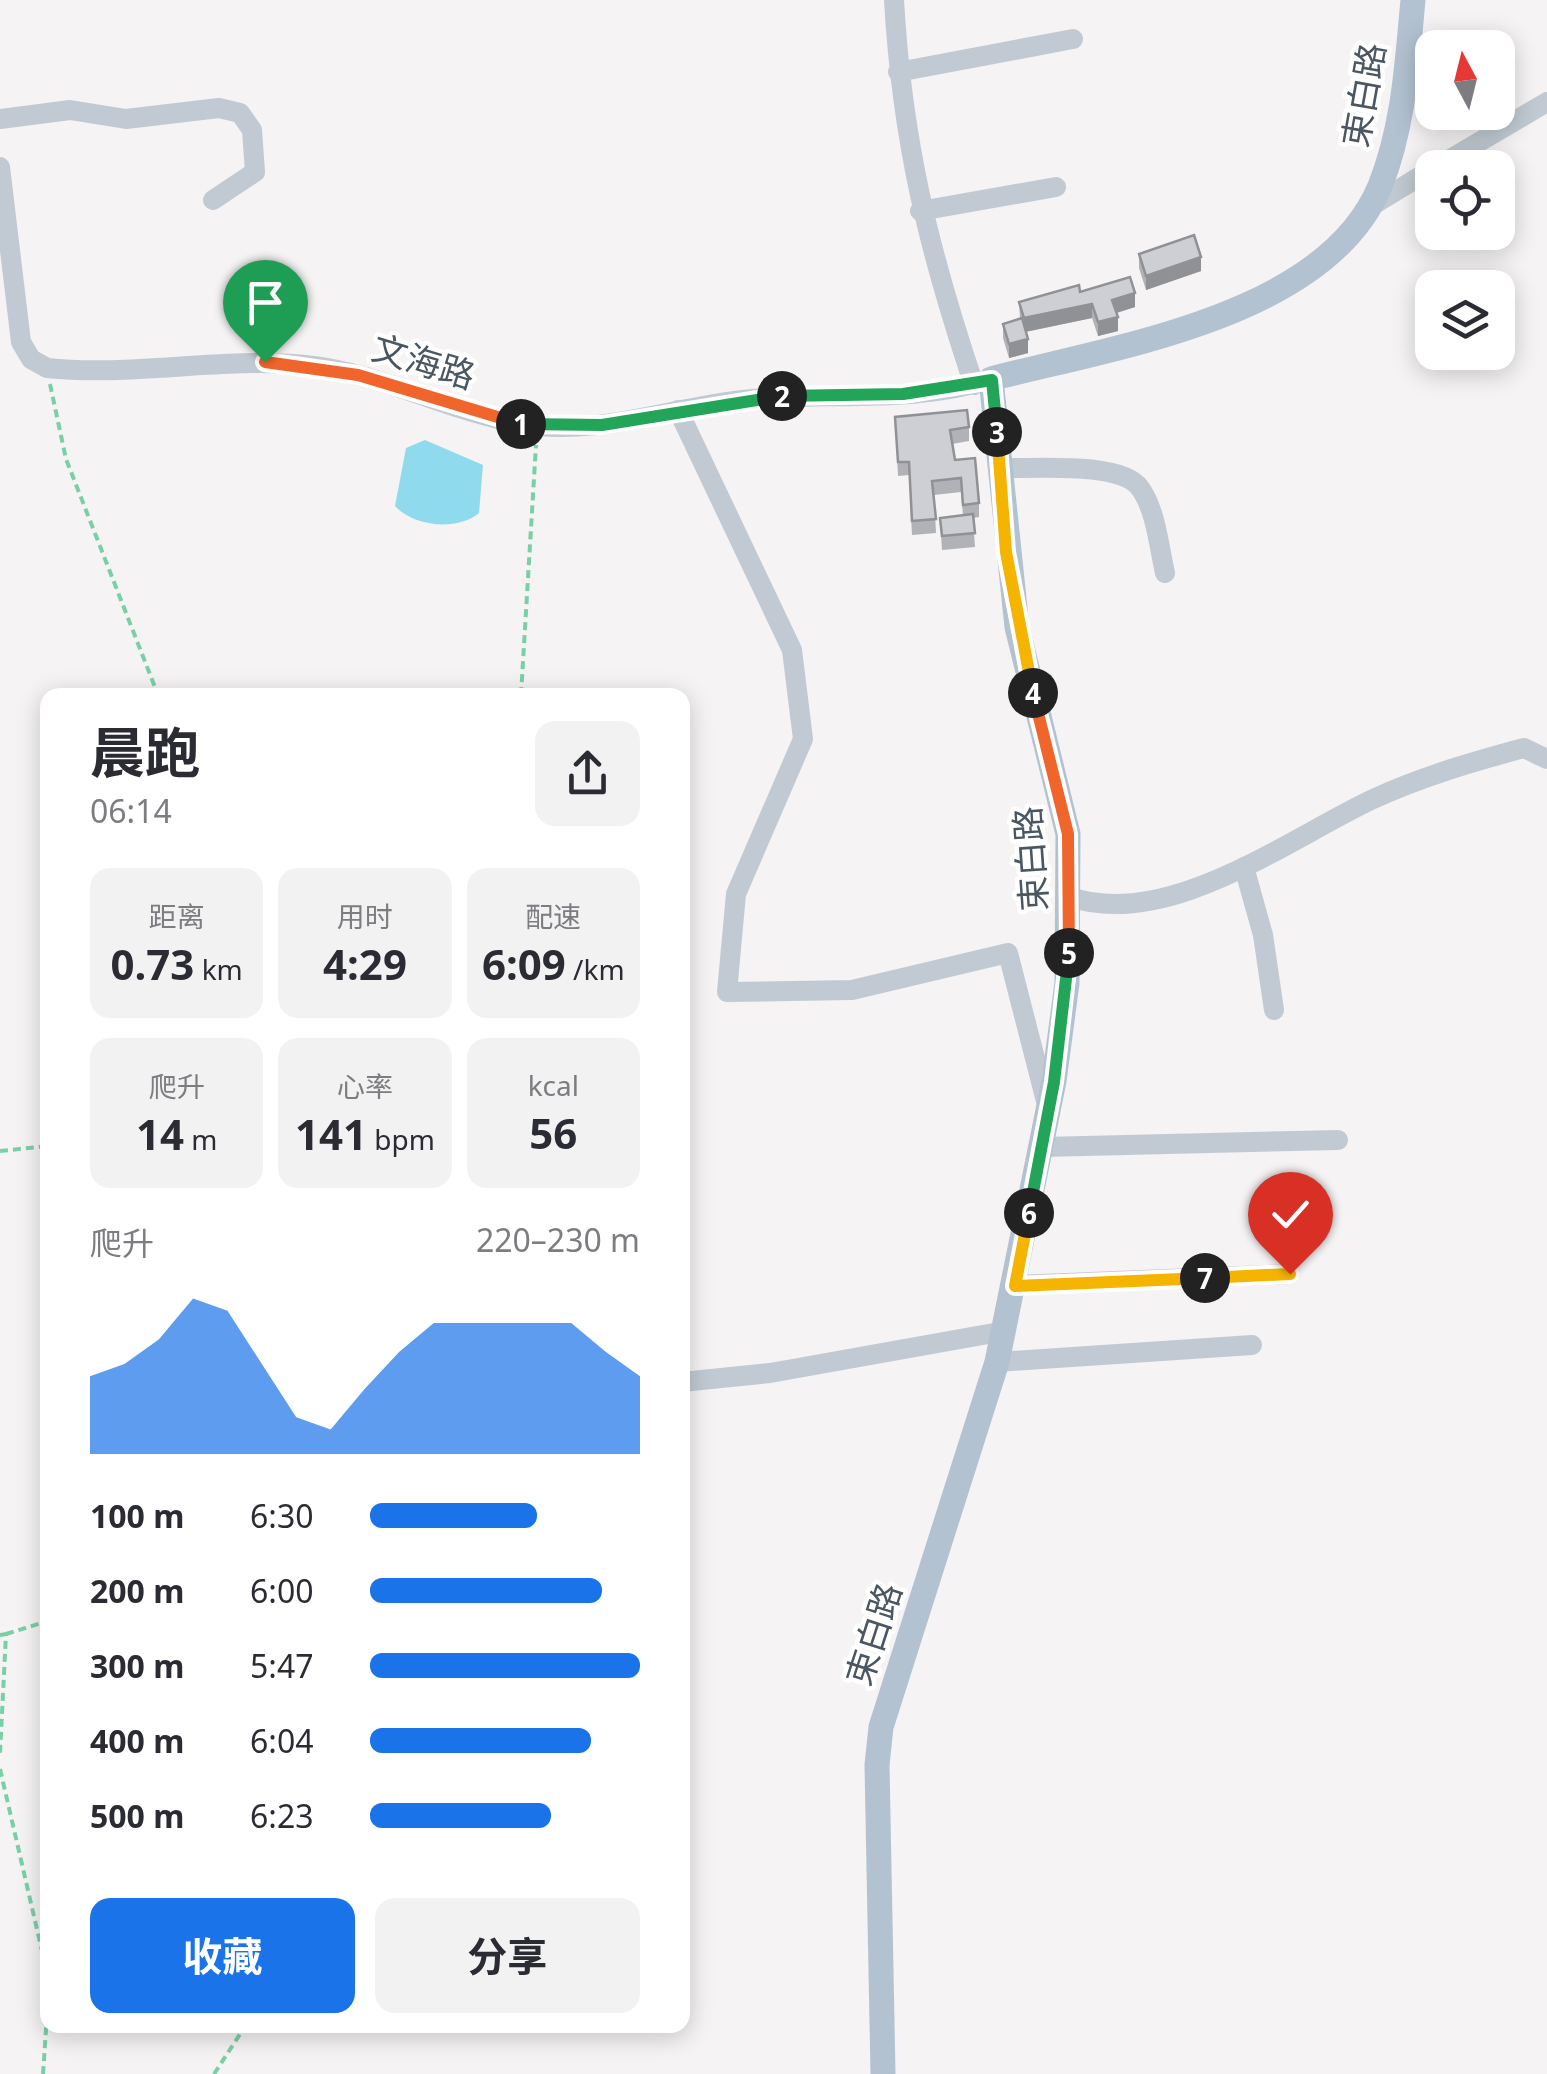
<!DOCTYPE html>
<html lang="zh">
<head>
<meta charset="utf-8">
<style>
  body { margin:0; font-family:"Noto Sans","Noto Sans SC",sans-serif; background:#f2f2f3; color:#2b2b33; height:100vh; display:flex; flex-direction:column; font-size:38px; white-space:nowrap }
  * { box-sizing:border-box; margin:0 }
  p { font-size:32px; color:#7c7c81 }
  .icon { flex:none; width:55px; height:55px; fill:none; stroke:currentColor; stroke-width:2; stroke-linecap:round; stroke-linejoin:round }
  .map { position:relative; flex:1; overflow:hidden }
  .drawer { position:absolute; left:40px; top:688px; width:650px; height:1345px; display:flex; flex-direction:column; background:#fff; border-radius:20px; box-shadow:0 5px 25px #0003 }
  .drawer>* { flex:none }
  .needle { width:65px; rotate:353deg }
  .tools { position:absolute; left:1415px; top:30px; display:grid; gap:20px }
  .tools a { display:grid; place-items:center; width:100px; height:100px; border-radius:20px; background:#fff; box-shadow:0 5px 25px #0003; font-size:50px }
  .pin { position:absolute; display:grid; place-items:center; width:85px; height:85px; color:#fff; margin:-102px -42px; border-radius:50% 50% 50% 0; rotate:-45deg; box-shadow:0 0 10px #0007 }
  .pin .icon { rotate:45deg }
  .km { position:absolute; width:50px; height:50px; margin:-25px; border-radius:50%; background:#222; color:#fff; font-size:28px; line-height:50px; text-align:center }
  .round { display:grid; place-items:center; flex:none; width:105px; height:105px; border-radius:20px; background:#f2f2f3 }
  .summary { display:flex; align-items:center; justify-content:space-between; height:170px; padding:0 50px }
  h1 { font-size:55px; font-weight:700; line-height:75px }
  .figures { display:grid; grid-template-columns:repeat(3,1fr); gap:15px; height:170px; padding:10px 50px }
  .figures div { display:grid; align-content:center; border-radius:20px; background:#f2f2f3; text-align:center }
  .figures b { font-size:42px; font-weight:700 }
  .figures small { font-size:28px; font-weight:400 }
  .figures p { font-size:28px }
  .chart { height:280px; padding:20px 50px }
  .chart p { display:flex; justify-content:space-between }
  .chart svg { width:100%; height:180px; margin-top:10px; fill:#1a73e8; opacity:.7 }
  .button { display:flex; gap:20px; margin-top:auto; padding:20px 50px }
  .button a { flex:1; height:115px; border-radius:20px; background:#1a73e8; color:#fff; font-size:40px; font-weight:700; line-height:115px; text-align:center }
  .button a+a { background:#f2f2f3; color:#2b2b33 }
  ul { padding:0 50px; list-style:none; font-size:32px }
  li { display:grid; grid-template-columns:160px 120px 1fr; align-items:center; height:75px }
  li i { height:25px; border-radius:12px; background:#1a73e8 }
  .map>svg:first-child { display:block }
</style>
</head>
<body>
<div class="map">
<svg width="1547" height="2074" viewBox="0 0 1547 2074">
  <rect width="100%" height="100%" fill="#f5f3f3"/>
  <path fill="#90daee" d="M 425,440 L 483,465 L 479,513 C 458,531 414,527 395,506 L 406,448 Z"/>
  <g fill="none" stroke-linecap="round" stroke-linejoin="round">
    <path stroke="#7ad0a6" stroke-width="4" stroke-dasharray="8 5" stroke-linecap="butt" d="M 50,384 L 66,459 L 158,695
      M 521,695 L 536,445
      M 0,1151 L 48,1146
      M 6,1634 L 48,1621
      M 0,1635 L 6,1634 L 0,1753
      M 0,1769 L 48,1977
      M 43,2074 L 48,2000
      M 214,2074 L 246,2025"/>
    <path stroke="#c1cad2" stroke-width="20" d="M 894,0 C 902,142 929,251 974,385
      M 898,72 L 1073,39
      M 0,119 L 70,110 L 126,119 L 219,108 L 240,113 L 252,130 L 255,172 L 213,200
      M 0,167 L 21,342 L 31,359 L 47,368 C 132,377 219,357 305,365 C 379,372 445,410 517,423 C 593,438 668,408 743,400 C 825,391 911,405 991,379
      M 1435,168 L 1547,102
      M 1368,208 L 1432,169
      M 920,211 L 1056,187
      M 678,410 L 792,650 L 803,739 L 736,894 L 727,992 L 852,990 L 1008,953 L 1048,1109
      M 1002,468 C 1033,469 1121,461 1140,488 C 1156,510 1159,547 1165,573
      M 1244,867 L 1263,935 L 1274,1010
      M 1070,897 C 1167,930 1287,840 1371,800 C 1420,777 1472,762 1524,748 L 1547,759
      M 1042,1147 L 1338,1140
      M 1015,1285 L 1290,1274
      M 997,1362 L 1252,1345
      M 682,1382 L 770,1373 L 1005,1331"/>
    <path stroke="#b3c2d1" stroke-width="25" d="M 883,2074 L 877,1765 L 881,1727 L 997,1362 L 1054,1081 L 1067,983 L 1068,834 L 1017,627 L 991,379 C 1112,347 1326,317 1380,186 C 1404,126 1407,63 1413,0"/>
  </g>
  <path fill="#b0b2b7" d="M 1139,254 L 1201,271 L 1146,290 L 1139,268 Z
    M 1080,292 L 1135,307 L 1117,313 L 1118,331 L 1098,336 L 1092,318 L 1026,332 L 1028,353 L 1009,358 L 1003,338 L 1003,324 L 1020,319 L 1019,302 Z
    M 895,417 L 969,427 L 969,441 L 952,444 L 955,460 L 979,503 L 979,517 L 973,518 L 975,547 L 942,550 L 940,518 L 963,515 L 961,492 L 934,495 L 936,533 L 912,535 L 909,475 L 898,476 Z"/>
  <path fill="#909195" d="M 1201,257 L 1201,271 L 1146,290 L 1146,276 Z
    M 1135,293 L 1135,307 L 1112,314 L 1112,300 Z
    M 1092,304 L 1092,318 L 1024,332 L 1024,318 Z
    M 1118,317 L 1118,331 L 1098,336 L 1098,322 Z
    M 1028,339 L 1028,353 L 1009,358 L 1009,344 Z"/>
  <path fill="#cdcfd5" stroke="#909195" stroke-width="2.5" d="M 1194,235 L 1201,257 L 1146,276 L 1139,254 Z
    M 1130,277 L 1135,293 L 1112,300 L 1118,317 L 1098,322 L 1092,304 L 1024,318 L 1019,302 L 1079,285 L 1080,292 Z
    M 1022,318 L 1028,339 L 1009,344 L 1003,324 Z
    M 967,410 L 969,427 L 950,430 L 955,460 L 975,458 L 979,503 L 963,505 L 961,478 L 932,481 L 936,519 L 912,521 L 909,462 L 898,462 L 895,417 Z
    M 973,514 L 975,533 L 942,536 L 940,518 Z"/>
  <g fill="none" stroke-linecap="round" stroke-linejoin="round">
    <g stroke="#fff" stroke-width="20">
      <path id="split-1" d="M 265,362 L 358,375 L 521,424"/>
    </g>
    <g stroke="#fff" stroke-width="20">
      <path id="split-2" d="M 521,424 L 602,425 L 782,396"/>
    </g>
    <g stroke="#fff" stroke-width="20">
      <path id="split-3" d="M 782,396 L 903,394 L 992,380 L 997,432"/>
    </g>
    <g stroke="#fff" stroke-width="20">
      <path id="split-4" d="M 997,432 L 1006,552 L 1033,693"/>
    </g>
    <g stroke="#fff" stroke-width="20">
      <path id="split-5" d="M 1033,693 L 1068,834 L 1069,953"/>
    </g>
    <g stroke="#fff" stroke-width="20">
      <path id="split-6" d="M 1029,1213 L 1054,1082 L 1069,953"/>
    </g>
    <g stroke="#fff" stroke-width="20">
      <path id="split-7" d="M 1029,1213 L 1015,1286 L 1205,1278"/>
    </g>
    <g stroke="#fff" stroke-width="20">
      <path id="split-8" d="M 1205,1278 L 1290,1274"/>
    </g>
    <use href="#split-1" stroke="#f0652b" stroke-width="12"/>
    <use href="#split-2" stroke="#22a559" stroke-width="12"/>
    <use href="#split-3" stroke="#22a559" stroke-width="12"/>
    <use href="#split-4" stroke="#f5b400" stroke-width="12"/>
    <use href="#split-5" stroke="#f0652b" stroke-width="12"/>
    <use href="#split-6" stroke="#22a559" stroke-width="12"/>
    <use href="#split-7" stroke="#f5b400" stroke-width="12"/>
    <use href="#split-8" stroke="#f5b400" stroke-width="12"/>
  </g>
  <g text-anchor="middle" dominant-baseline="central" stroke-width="9" stroke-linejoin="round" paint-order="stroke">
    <g font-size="35" fill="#4a5661" stroke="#fff">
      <text transform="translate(1363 95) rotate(-80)">束白路</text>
      <text transform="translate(424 361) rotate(17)">文海路</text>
      <text transform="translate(1030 859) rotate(-94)">束白路</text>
      <text transform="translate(873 1634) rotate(-72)">束白路</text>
    </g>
  </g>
</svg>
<div class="tools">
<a><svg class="needle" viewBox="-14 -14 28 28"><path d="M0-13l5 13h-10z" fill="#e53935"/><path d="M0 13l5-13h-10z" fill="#7c7c81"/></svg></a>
<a><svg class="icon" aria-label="locate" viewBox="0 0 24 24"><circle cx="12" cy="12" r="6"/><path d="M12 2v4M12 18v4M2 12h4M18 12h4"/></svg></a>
<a><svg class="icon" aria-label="layers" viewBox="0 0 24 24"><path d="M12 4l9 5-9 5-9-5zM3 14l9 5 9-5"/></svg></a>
</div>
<div class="pin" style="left:265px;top:362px;background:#1e9e55"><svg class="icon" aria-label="arrive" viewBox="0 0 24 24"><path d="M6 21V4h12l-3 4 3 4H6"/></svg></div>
<div class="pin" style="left:1290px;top:1274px;background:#d93025"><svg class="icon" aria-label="check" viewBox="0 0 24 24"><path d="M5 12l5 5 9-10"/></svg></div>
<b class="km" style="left:521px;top:424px">1</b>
<b class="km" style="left:782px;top:396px">2</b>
<b class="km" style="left:997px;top:432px">3</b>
<b class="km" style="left:1033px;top:693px">4</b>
<b class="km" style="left:1069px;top:953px">5</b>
<b class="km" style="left:1029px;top:1213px">6</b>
<b class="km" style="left:1205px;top:1278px">7</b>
<section class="drawer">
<div class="summary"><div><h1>晨跑</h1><p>06:14</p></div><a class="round"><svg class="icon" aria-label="share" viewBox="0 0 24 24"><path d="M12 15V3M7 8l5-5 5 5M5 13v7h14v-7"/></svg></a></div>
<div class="figures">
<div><p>距离</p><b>0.73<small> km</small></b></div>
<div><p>用时</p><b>4:29</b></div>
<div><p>配速</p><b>6:09<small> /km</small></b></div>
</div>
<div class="figures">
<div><p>爬升</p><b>14<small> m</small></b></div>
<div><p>心率</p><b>141<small> bpm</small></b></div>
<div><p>kcal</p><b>56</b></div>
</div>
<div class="chart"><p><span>爬升</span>220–230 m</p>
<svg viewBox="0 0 160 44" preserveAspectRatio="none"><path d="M0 44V25L10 22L20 16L30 6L40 9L50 22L60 35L70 38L80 28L90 19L100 12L110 12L120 12L130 12L140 12L150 19L160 25V44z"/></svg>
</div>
<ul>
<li><b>100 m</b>6:30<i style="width:62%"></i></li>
<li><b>200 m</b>6:00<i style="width:86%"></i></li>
<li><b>300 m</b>5:47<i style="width:100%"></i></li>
<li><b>400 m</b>6:04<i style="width:82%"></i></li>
<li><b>500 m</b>6:23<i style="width:67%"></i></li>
</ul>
<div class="button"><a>收藏</a><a>分享</a></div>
</section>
</div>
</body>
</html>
